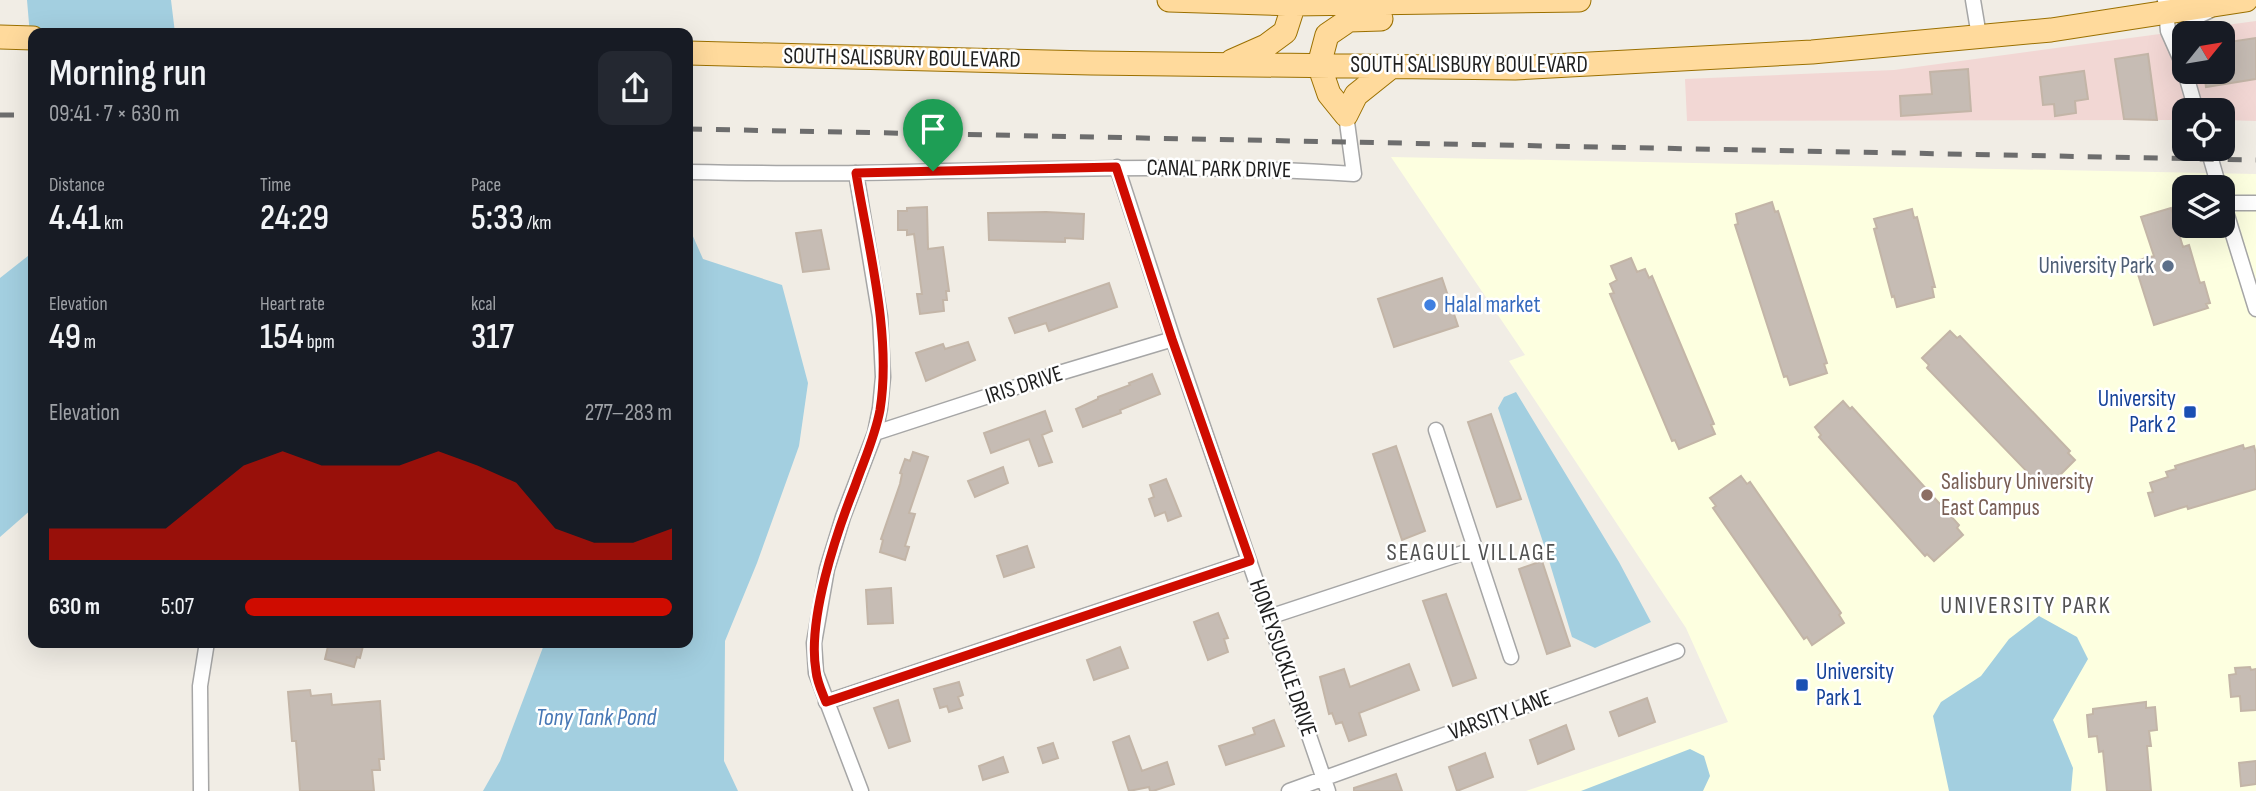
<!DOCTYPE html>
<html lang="en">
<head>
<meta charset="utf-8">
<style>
  body { margin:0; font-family:"Sofia Sans Condensed",sans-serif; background:#242831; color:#f1f3f6; height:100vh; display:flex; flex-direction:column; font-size:26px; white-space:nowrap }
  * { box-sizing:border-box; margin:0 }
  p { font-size:23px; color:#9ea1a6 }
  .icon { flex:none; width:38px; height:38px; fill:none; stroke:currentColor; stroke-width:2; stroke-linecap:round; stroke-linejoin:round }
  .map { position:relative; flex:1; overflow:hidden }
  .side { position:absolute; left:28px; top:28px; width:665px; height:620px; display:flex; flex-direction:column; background:#171b24; border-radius:14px; box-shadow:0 7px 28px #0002 }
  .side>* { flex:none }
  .needle { width:46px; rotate:60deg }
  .fabs { position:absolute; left:2172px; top:21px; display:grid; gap:14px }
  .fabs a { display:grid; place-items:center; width:63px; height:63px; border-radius:14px; background:#171b24; box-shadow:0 7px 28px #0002; font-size:35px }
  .pin { position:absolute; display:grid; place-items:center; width:60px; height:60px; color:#fff; margin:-72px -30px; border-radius:50% 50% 50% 0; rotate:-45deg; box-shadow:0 0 7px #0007 }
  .pin .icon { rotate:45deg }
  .round { display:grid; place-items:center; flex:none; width:74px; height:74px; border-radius:14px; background:#242831 }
  .overview { display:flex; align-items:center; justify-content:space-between; height:119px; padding:0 21px }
  h1 { font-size:38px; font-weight:600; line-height:52px }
  .stats { display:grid; grid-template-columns:repeat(3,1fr); gap:10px; height:119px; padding:7px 21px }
  .stats div { display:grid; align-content:center }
  .stats b { font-size:35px; font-weight:600 }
  .stats small { font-size:19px; font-weight:400 }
  .stats p { font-size:19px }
  .chart { height:196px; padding:14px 21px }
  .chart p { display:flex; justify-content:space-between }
  .chart svg { width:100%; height:126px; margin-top:7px; fill:#cf0c00; opacity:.7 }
  ul { padding:0 21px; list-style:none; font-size:23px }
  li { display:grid; grid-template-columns:112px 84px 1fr; align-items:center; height:52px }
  li i { height:18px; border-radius:9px; background:#cf0c00 }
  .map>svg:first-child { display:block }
</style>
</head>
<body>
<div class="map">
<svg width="2256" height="791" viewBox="0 0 2256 791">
  <rect width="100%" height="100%" fill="#f1ede5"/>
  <path fill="#f2d7d4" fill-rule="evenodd" d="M 2256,21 L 2256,121 L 2223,120 L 2222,110 L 2184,110 L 2184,120 L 1687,121 L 1685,79 L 1894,70 ZM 2184,33 L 2222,33 L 2222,72 L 2184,72 Z"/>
  <path fill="#fdffe0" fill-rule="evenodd" d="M 1391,157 L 2256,174 L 2256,791 L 1526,791 L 1728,722 L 1686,628 L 1509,361 L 1525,355 ZM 2184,187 L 2222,187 L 2222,226 L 2184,226 Z"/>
  <path fill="#a3cfe0" d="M 27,0 L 171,0 L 175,33 L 33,33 L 33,71 Z
    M 688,225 L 703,259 L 782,285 L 808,383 L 799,446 L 757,563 L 725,641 L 724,761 L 738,791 L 483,791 L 500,761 L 545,642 L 688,642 Z
    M 33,252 L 33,508 L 0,537 L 0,278 Z
    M 1516,392 L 1619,562 L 1651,622 L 1595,648 L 1572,637 L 1547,554 L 1498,408 L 1504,397 Z
    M 2039,616 L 2077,637 L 2088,659 L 2053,720 L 2073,768 L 2071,791 L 1949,791 L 1933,716 L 1941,702 L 1981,676 L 2009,639 Z
    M 1690,749 L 1704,756 L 1710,776 L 1703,791 L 1581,791 Z"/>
  <path fill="#c6bcb4" stroke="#c3b5a7" stroke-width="2" d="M 2256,38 L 2256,79 L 2206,87 L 2204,72 L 2222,72 L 2222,43 Z
    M 2148,54 L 2157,120 L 2124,119 L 2115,59 Z
    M 1968,69 L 1971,111 L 1901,116 L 1900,96 L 1932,94 L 1930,72 Z
    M 2084,71 L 2088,99 L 2075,101 L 2076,113 L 2055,116 L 2054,104 L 2043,105 L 2040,77 Z
    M 1772,202 L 1775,212 L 1778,211 L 1827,363 L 1824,364 L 1827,373 L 1790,385 L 1787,376 L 1784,377 L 1735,225 L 1738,224 L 1736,214 Z
    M 927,207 L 928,249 L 943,247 L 949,291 L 946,291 L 947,300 L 943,300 L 944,311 L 920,314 L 917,294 L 922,294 L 914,234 L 907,235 L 907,230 L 898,230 L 898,211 L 907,211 L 907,208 Z
    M 2171,208 L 2183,247 L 2189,245 L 2200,283 L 2204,282 L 2210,303 L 2206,304 L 2208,308 L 2154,325 L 2136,268 L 2141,266 L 2139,260 L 2154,256 L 2141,217 Z
    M 1912,209 L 1914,218 L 1917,217 L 1935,287 L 1932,287 L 1934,297 L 1897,307 L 1894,296 L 1892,297 L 1874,229 L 1877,228 L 1874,219 Z
    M 1046,212 L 1084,214 L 1083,239 L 1065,238 L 1065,242 L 989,240 L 988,213 Z
    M 821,230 L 829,269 L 803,272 L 796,233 Z
    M 1631,258 L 1637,272 L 1645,269 L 1649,278 L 1652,276 L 1714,424 L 1711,425 L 1715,434 L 1679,449 L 1675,440 L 1672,441 L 1610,294 L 1614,293 L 1610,284 L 1617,280 L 1611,266 Z
    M 1442,278 L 1458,326 L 1394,347 L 1378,299 Z
    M 1109,283 L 1117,307 L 1049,331 L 1046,323 L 1015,333 L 1009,318 Z
    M 1950,331 L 1957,338 L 1960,336 L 2070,451 L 2068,453 L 2075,460 L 2047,488 L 2040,481 L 2038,483 L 1927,368 L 1929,365 L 1922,358 Z
    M 968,342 L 975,360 L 926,381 L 916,353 L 943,344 L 945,349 Z
    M 1152,374 L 1160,394 L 1120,410 L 1121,413 L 1083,427 L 1076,409 L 1098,399 L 1098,397 L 1130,385 L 1129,383 Z
    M 1843,401 L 1850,409 L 1852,407 L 1959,525 L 1957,528 L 1963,535 L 1934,561 L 1927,554 L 1925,556 L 1819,437 L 1821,435 L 1815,427 Z
    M 1045,411 L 1052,431 L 1042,435 L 1052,462 L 1039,466 L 1029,439 L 991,453 L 984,433 Z
    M 1491,414 L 1521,499 L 1497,507 L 1468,422 Z
    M 2243,445 L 2244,449 L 2254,446 L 2256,454 L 2256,489 L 2188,509 L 2187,506 L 2155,516 L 2148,493 L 2153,492 L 2150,483 L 2168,477 L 2166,472 L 2176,469 L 2175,466 Z
    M 1396,446 L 1425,531 L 1402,540 L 1373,454 Z
    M 913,452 L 928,457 L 909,513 L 915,514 L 905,546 L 909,547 L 905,560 L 880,552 L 883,540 L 881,539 L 900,484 L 902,474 L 900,473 L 905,459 L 910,461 Z
    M 1003,467 L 1008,483 L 975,497 L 968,481 Z
    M 1741,476 L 1747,484 L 1750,482 L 1841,613 L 1839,615 L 1844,623 L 1812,645 L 1807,637 L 1804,639 L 1713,508 L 1716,506 L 1710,498 Z
    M 1166,479 L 1181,516 L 1168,521 L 1165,512 L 1155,516 L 1149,499 L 1154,497 L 1150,485 Z
    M 1027,546 L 1034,567 L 1004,577 L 997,556 Z
    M 1542,561 L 1570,646 L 1547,654 L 1519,569 Z
    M 891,588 L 893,623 L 868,624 L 866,590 Z
    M 1446,594 L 1476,678 L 1453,686 L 1423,601 Z
    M 1218,613 L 1228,638 L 1224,639 L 1228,652 L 1208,660 L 1194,622 Z
    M 329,642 L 364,642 L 360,658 L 357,657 L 354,667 L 325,659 Z
    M 1120,647 L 1128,668 L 1094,680 L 1087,660 Z
    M 1409,664 L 1419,690 L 1359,713 L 1366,735 L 1349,741 L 1342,722 L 1336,724 L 1332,713 L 1329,714 L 1320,677 L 1344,669 L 1350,687 Z
    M 2250,667 L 2251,670 L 2256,669 L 2256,710 L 2241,711 L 2240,696 L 2231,697 L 2229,675 L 2236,674 L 2235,668 Z
    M 959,682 L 963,695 L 958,697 L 962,708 L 949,712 L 947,706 L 940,708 L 934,689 Z
    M 310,690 L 311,696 L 331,694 L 332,705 L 380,701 L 384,759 L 379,759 L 380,770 L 372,770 L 374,791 L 300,791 L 296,741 L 292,741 L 288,692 Z
    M 1647,698 L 1655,722 L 1619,736 L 1610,712 Z
    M 898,700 L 910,741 L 889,748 L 874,708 Z
    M 2146,702 L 2146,708 L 2155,707 L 2157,730 L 2149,731 L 2151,746 L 2147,746 L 2151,791 L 2107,791 L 2103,751 L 2099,752 L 2097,736 L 2089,737 L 2087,715 L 2093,714 L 2093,709 Z
    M 1274,720 L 1284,746 L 1226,765 L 1219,746 L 1255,734 L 1253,728 Z
    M 1566,725 L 1574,749 L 1538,764 L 1530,740 Z
    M 1129,736 L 1142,771 L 1167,762 L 1174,784 L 1153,791 L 1150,791 L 1149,787 L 1129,791 L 1113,742 Z
    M 1053,743 L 1058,758 L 1043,763 L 1038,748 Z
    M 1485,753 L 1493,777 L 1457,791 L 1449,767 Z
    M 1003,757 L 1008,772 L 983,780 L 979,766 Z
    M 2256,761 L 2256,784 L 2241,786 L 2239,763 Z
    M 1396,774 L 1402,791 L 1354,791 L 1354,788 Z"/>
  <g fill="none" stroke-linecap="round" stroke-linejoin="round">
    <g stroke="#a6a6a6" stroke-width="17">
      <path id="street" d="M 1973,0 L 1979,36
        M 2165,0 L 2168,31 L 2184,67
        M 2186,33 L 2194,18 L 2209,11
        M 2185,72 L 2196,110
        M 2208,149 L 2219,187
        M 1117,167 L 1173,339 L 1328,791
        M 688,172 C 745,173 802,174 858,173 C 1024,170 1189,163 1354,174 L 1346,115
        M 856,173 L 880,317 L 883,377 L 880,408 L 875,433 L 843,517 L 827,569 L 814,643 L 816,673 L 861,791
        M 2222,199 L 2256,309
        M 2224,203 L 2256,203
        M 1436,430 L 1511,657
        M 875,433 L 1056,374 L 1173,339
        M 1269,617 L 1475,549
        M 826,702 L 1249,561
        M 201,791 L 200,686 L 207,642
        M 1289,791 L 1677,651"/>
    </g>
    <g stroke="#9b7000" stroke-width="25">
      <path id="primary" d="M 1169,0 L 1294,4 L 1579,0
        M 1381,19 L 1349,20 L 1327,35 L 1319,65 L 1329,94 L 1346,115 L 1356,95 L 1391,67
        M 0,37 L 33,38
        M 688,53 L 1091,63 L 1515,68 L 1812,52 L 2051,30 L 2246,0
        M 1232,61 L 1266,46 L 1285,32 L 1294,4"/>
    </g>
    <use href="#street" stroke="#fff" stroke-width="14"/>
    <use href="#primary" stroke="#ffda9c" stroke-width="23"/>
    <path stroke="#6d6d6d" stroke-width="5" stroke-dasharray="14 14" stroke-linecap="butt" d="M 0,115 L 33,115
      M 688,129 L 2256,160"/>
  </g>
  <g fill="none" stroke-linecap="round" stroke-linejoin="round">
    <g stroke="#fff" stroke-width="14">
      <path id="route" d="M 1116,167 L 1172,339 L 1250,561 L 826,702 C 822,692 817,682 816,671 C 807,620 836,534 855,486 C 864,460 875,437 880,410 C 892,336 868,246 856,173 Z"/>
    </g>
    <use href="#route" stroke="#cf0c00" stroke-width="9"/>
  </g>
  <circle fill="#5c6f8a" stroke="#fff" stroke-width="2.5" cx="2168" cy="266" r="7"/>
  <circle fill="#3f7fe0" stroke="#fff" stroke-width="2.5" cx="1430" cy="305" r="7"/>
  <g fill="#1a4fb4" stroke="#fff" stroke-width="2.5">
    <rect x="2183" y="405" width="14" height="14" rx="3.5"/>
    <rect x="1795" y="678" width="14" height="14" rx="3.5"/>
  </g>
  <circle fill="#8d6e63" stroke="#fff" stroke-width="2.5" cx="1927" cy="495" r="7"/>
  <g text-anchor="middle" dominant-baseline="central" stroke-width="5" stroke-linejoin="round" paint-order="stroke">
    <g font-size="23" fill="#1f1f1f" stroke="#fff">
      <text transform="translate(902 58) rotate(1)">SOUTH SALISBURY BOULEVARD</text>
      <text x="1469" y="65">SOUTH SALISBURY BOULEVARD</text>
      <text transform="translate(1219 169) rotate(1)">CANAL PARK DRIVE</text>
      <text transform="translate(1024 385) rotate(-18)">IRIS DRIVE</text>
      <text transform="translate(1283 658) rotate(71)">HONEYSUCKLE DRIVE</text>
      <text transform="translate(1500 715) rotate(-20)">VARSITY LANE</text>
    </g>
    <g font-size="23" fill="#4e5e75" stroke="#fff" text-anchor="end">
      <text x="2154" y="266">University Park</text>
    </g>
    <g font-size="23" fill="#366cbe" stroke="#fff" text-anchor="start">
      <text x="1444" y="305">Halal market</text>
    </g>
    <g font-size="23" fill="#164399" stroke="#fff" text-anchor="end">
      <text x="2176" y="399">University<tspan x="2176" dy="26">Park 2</tspan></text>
      <text x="1816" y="672" text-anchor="start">University<tspan x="1816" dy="26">Park 1</tspan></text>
    </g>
    <g font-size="23" fill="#785e54" stroke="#fff" text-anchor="start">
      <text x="1941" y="482">Salisbury University<tspan x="1941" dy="26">East Campus</tspan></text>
    </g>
    <g font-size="24" letter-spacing="2" fill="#525252" stroke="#fff">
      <text x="1472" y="552">SEAGULL VILLAGE</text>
      <text x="2026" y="605">UNIVERSITY PARK</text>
    </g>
    <g font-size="24" font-style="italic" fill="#4677b5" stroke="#fff">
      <text x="596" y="717">Tony Tank Pond</text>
    </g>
  </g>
</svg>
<div class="fabs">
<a><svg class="needle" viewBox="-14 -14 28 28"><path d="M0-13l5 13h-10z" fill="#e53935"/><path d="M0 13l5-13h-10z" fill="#9ea1a6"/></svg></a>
<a><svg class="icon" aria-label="locate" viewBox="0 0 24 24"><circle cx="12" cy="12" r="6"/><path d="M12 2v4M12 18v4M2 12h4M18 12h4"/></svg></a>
<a><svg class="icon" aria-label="layers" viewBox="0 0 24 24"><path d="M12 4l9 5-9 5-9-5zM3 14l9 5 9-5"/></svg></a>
</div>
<div class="pin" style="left:933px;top:171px;background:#1e9e55"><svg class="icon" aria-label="arrive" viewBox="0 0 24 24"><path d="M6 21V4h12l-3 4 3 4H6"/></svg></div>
<section class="side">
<div class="overview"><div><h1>Morning run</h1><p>09:41 · 7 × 630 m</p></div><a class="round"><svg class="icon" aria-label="share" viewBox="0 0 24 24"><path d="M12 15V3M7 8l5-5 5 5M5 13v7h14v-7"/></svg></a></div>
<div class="stats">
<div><p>Distance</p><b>4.41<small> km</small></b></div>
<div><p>Time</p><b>24:29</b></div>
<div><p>Pace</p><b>5:33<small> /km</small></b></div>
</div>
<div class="stats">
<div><p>Elevation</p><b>49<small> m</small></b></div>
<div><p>Heart rate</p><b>154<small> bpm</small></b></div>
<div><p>kcal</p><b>317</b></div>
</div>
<div class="chart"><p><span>Elevation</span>277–283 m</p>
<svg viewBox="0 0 160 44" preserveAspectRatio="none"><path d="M0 44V33L10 33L20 33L30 33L40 22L50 11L60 6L70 11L80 11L90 11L100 6L110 11L120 17L130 33L140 38L150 38L160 33V44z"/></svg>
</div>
<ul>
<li><b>630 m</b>5:07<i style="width:100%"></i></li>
</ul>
</section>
</div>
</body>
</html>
